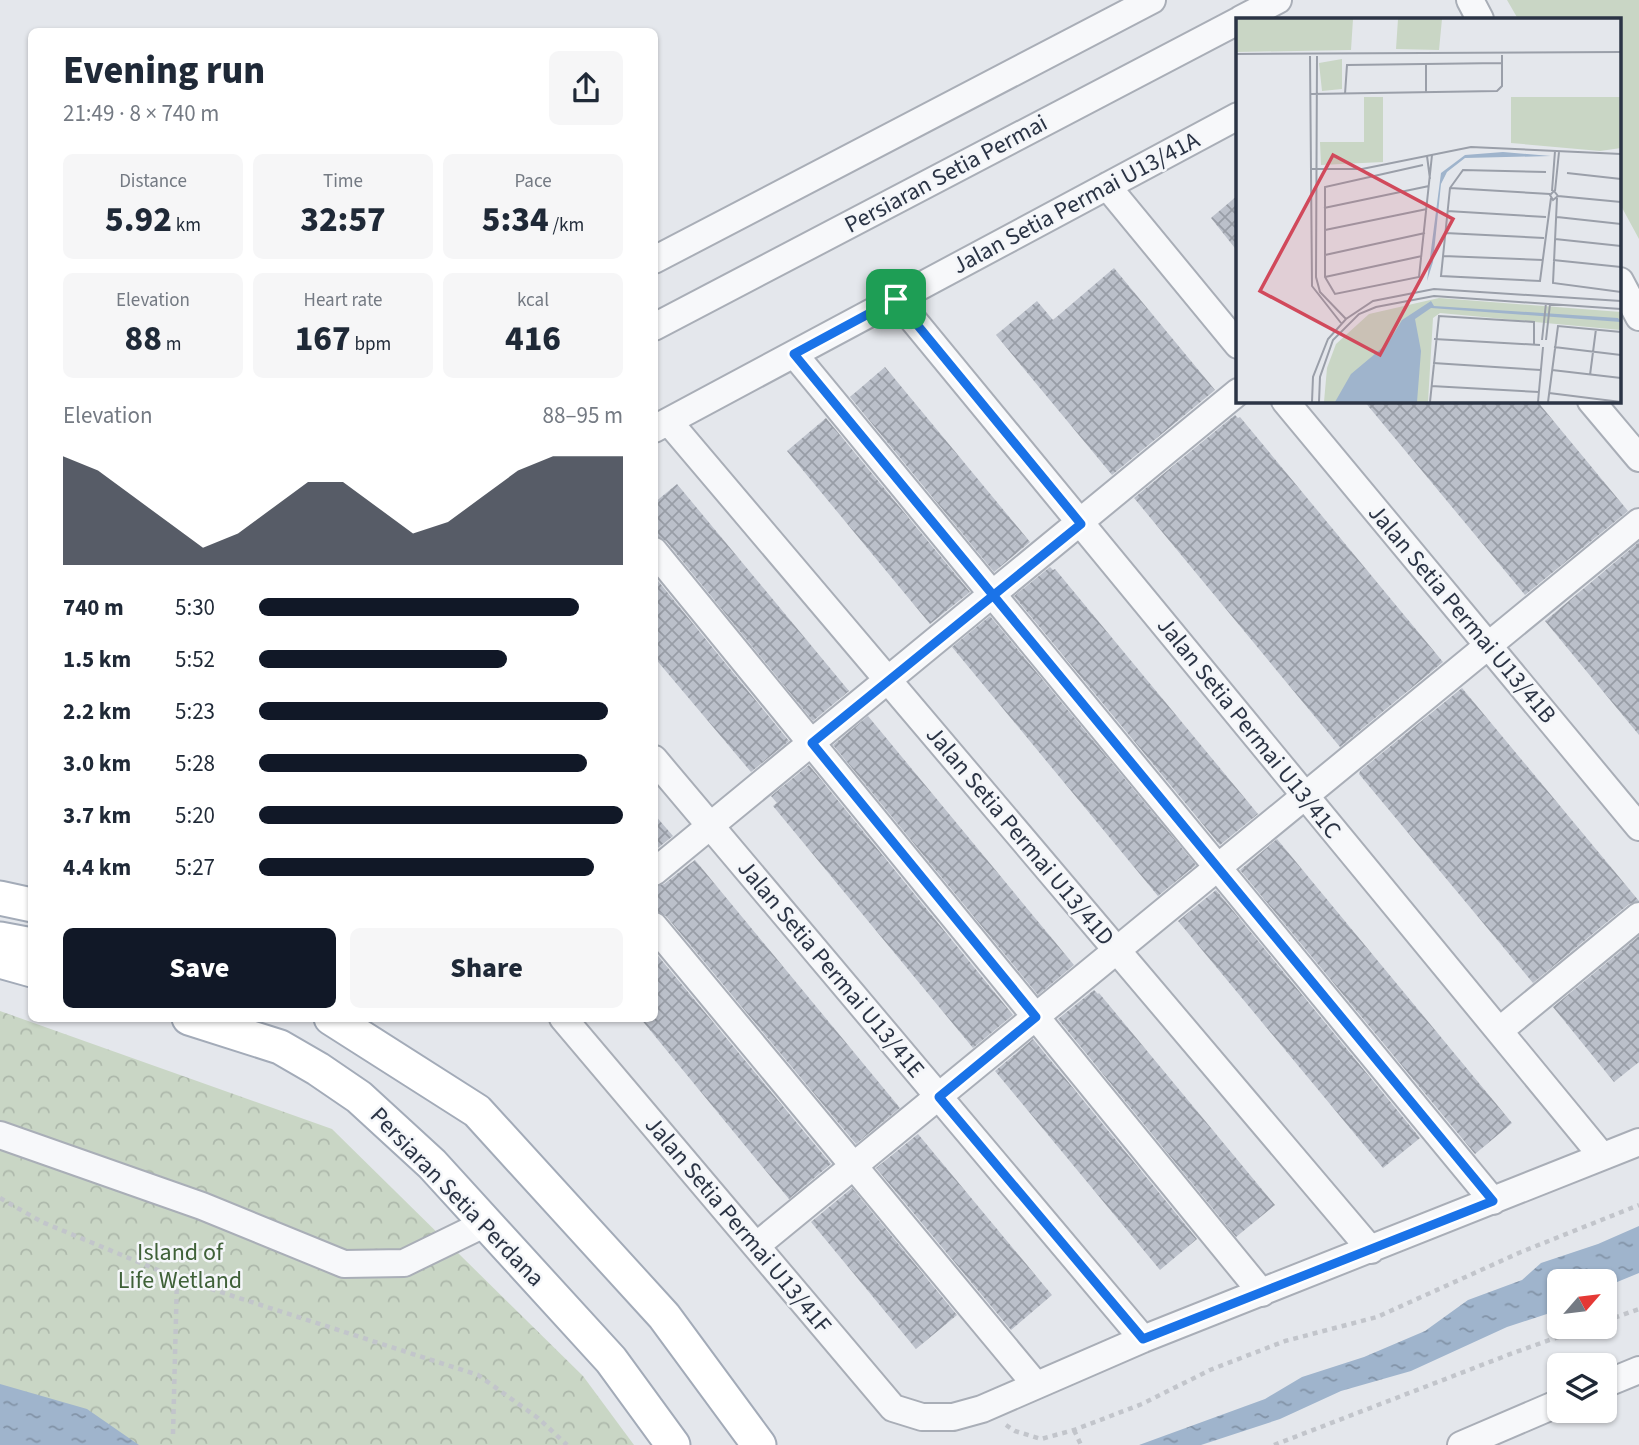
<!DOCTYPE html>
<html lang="en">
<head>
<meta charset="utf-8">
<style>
  body { margin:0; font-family:"Source Sans 3",sans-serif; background:#f6f6f7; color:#1f2937; height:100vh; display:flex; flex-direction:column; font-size:26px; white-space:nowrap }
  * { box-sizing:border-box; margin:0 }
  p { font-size:23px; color:#747a83 }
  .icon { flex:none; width:38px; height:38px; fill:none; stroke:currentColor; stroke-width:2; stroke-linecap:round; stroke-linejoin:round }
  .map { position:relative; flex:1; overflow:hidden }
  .drawer { position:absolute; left:28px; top:28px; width:630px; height:994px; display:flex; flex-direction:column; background:#fff; border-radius:10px; box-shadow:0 2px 5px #0004 }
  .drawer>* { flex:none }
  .needle { width:46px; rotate:62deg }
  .controls { position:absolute; left:1547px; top:1269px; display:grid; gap:14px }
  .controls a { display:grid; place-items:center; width:70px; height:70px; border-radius:10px; background:#fff; box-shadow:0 2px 5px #0004; font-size:35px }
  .pin { position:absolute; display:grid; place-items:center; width:60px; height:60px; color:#fff; margin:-30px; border-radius:14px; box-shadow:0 4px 10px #0006 }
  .round { display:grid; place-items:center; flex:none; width:74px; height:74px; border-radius:10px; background:#f6f6f7 }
  .headline { display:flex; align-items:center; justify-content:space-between; height:119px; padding:0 35px }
  h1 { font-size:38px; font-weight:800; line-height:52px }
  .figures { display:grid; grid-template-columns:repeat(3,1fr); gap:10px; height:119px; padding:7px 35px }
  .figures div { display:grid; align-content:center; border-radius:10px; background:#f6f6f7; text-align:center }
  .figures b { font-size:35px; font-weight:800 }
  .figures small { font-size:19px; font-weight:400 }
  .figures p { font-size:19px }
  .chart { height:196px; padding:14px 35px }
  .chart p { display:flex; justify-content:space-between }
  .chart svg { width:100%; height:126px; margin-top:7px; fill:#111827; opacity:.7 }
  .cta { display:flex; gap:14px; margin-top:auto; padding:14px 35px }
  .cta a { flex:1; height:80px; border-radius:10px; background:#111827; color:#fff; font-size:28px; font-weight:800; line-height:80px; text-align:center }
  .cta a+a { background:#f6f6f7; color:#1f2937 }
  ul { padding:0 35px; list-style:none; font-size:23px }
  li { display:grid; grid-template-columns:112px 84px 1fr; align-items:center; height:52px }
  li i { height:18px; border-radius:9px; background:#111827 }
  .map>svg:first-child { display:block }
</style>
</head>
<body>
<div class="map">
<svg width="1639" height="1445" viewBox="0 0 1639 1445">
  <defs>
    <pattern id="forest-crowns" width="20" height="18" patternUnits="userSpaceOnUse" patternTransform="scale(1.75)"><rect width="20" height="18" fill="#c9d6c5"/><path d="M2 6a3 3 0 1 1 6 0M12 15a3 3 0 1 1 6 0" fill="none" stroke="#adb8ab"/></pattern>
    <pattern id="water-ripples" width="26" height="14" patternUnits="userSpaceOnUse" patternTransform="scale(1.75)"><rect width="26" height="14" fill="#9fb4cc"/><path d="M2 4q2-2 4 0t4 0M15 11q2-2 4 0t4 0" fill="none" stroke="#8293a7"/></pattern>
    <pattern id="building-cross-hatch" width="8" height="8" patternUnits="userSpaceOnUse" patternTransform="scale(1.75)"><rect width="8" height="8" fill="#bbc0ca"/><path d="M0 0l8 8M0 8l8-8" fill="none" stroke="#989da6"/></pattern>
  </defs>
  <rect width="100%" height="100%" fill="#e4e7ec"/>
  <path fill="#c9d6c5" d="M 1507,0 L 1639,0 L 1639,239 L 1620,204 L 1620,19 L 1518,19 Z"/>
  <path fill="url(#forest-crowns)" d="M 0,1011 L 332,1129 L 583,1376 L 634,1445 L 0,1445 Z"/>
  <path fill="url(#water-ripples)" d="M 1639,1226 L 1639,1273 L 1605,1287 L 1605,1281 L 1559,1281 L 1559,1310 L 1507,1327 L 1411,1371 L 1341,1391 L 1280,1419 L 1201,1445 L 1139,1445 L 1265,1399 L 1302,1377 L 1364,1357 L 1425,1331 L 1468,1300 L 1522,1280 L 1541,1263 L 1598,1244 Z
    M 0,1384 L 87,1409 L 139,1445 L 0,1445 Z"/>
  <path fill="url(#building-cross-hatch)" d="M 1238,195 L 1238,252 L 1211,218 Z
    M 1114,268 L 1215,390 L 1112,475 L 996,335 L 1037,301 L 1053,320 Z
    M 885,367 L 1030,542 L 994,572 L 850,397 Z
    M 1364,401 L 1537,401 L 1628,511 L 1525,595 Z
    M 1235,415 L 1238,418 L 1240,417 L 1443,662 L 1340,747 L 1134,498 Z
    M 826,418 L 970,592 L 930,624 L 787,451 Z
    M 677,484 L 849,691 L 813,721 L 666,541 L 654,536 L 654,503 Z
    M 1639,542 L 1639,735 L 1545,621 Z
    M 1050,567 L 1053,570 L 1055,569 L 1258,814 L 1220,845 L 1014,596 Z
    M 654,576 L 789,741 L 751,772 L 654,657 Z
    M 990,616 L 1196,865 L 1158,896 L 952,647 Z
    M 1462,688 L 1639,901 L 1629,904 L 1533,983 L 1359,774 L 1360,771 Z
    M 868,716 L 1074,965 L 1038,995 L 833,745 Z
    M 809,765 L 1013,1015 L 973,1048 L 773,806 L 777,803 L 771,796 Z
    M 654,814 L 673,836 L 654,851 Z
    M 1277,839 L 1512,1123 L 1475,1154 L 1240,870 Z
    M 695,860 L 900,1108 L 856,1144 L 666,916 L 654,911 L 654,887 L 664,884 Z
    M 1216,890 L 1420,1138 L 1383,1168 L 1178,921 Z
    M 1639,936 L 1639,1062 L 1614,1082 L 1553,1007 Z
    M 654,951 L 831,1164 L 789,1199 L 640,1018 L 654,1018 Z
    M 1094,990 L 1098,994 L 1099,993 L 1275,1205 L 1236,1237 L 1058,1019 Z
    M 1033,1039 L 1197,1239 L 1160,1270 L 995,1071 Z
    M 918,1134 L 1052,1295 L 1011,1330 L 876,1168 Z
    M 852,1188 L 957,1315 L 916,1349 L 811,1222 Z"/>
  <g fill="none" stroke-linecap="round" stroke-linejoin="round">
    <g stroke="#a9aeb7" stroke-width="30">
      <path id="minor" d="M 1470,0 L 1480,19
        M 1241,19 L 1278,0
        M 1107,186 L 1238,345
        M 654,260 L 1152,0
        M 1620,281 L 1639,317
        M 896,299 L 1602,1156
        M 654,327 L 1238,21
        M 794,354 L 1493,1201
        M 1285,401 L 1639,827
        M 1591,401 L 1639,458
        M 669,422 L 1371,1250
        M 654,429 L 1238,116
        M 654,551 L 1262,1293
        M 654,759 L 1143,1339
        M 654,872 L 1238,392
        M 654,926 L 1036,1385
        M 563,1018 L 893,1408 L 922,1417 L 953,1417 L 982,1409 L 1143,1339 L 1639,1142
        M 1499,1031 L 1639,916
        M 0,1135 L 202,1206 L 344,1264 L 404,1263 L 486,1223
        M 756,1246 L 1639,522
        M 1605,1384 L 1639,1370
        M 1461,1445 L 1559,1403"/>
    </g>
    <g stroke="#a3abb8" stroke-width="37">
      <path id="major" d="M 0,898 L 32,905
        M 0,939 L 32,945
        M 0,961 L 32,970
        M 189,1018 L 280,1047 L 318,1069 L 359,1097 L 432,1164 L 611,1360 L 673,1445
        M 331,1018 L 477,1111 L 664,1316 L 759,1445"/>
    </g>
    <path stroke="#c2c5cb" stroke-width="4.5" stroke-dasharray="5 5" stroke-linecap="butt" d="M 0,1198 L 42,1222 L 177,1278 L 478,1375 L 538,1418 L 567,1445
      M 1605,1321 L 1639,1309
      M 1006,1425 L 1015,1431 L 1041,1439 L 1074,1430 L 1142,1404 L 1210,1370 L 1285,1341 L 1377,1317 L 1521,1252 L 1639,1205
      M 1074,1430 L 1081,1445
      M 173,1434 L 177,1278
      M 1274,1445 L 1513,1353 L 1589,1326"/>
    <use href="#minor" stroke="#f7f8fa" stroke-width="26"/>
    <use href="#major" stroke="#fff" stroke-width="33"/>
  </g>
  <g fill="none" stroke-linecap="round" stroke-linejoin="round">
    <g stroke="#fff" stroke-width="14">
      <path id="route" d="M 896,299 L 1081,524 L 812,743 L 1036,1017 L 939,1097 L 1143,1339 L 1493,1201 L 794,354 L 896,299"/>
    </g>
    <use href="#route" stroke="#1a73e8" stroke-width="9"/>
  </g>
  <g text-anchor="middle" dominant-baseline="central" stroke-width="5" stroke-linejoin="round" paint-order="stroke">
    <g font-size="24" fill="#2b3445" stroke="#f4f6f9">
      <text transform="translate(946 174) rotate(-28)">Persiaran Setia Permai</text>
      <text transform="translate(1076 203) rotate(-28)">Jalan Setia Permai U13/41A</text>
      <text transform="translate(1462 614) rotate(50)">Jalan Setia Permai U13/41B</text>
      <text transform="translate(1249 728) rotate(51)">Jalan Setia Permai U13/41C</text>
      <text transform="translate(1020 836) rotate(50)">Jalan Setia Permai U13/41D</text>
      <text transform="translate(831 969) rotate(50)">Jalan Setia Permai U13/41E</text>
      <text transform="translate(457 1197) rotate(46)">Persiaran Setia Perdana</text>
      <text transform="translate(738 1225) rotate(50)">Jalan Setia Permai U13/41F</text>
    </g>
    <g font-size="24" fill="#3f6138" stroke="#f4f6f9">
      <text x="180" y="1252">Island of<tspan x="180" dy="28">Life Wetland</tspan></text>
    </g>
  </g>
  <g transform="translate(1236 18)">
    <rect width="385" height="385" fill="#e4e7ec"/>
    <path d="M 106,41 L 106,71 L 86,73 L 83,45 ZM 128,79 L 147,79 L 147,144 L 85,147 L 84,124 L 128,124 ZM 275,79 L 385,79 L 385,130 L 364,133 L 275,125 Z" fill="#c9d6c5"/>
    <path d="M 203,280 L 385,294 L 385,312 L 204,295 L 197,300 L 192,384 L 88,384 L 91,350 L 100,326 L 133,296 Z" fill="#c9d6c5"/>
    <path d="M 0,1 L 117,1 L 115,32 L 0,34 ZM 162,1 L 206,1 L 203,32 L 160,31 Z" fill="#c9d6c5"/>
    <path d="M 267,134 L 315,138 L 229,140 L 211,154 L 205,166 L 197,244 L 191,263 L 205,155 L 229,137 ZM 195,283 L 198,288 L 382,300 L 385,304 L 195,290 L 179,301 L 185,333 L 181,384 L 99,384 L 115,356 L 152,325 L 166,302 Z" fill="#9fb4cc"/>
    <path fill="none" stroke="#9a9fa9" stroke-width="2" d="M 0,36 L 385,34M 74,38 L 76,268 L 105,305M 81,38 L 80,259 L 84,274 L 110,301M 190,46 L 190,74M 75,76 L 261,73 L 266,68 L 266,37M 109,76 L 111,47 L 266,45M 191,138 L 194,161M 187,147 L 89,169 L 89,259 L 99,276 L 183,259 L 196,137M 75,151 L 126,151 L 235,129 L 385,136M 310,154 L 227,152 L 214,170 L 205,258 L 304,263 L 315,180M 331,155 L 385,161M 214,170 L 314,176M 316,173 L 319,133M 319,173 L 323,134M 322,178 L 317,182 L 314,177 L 318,173 L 322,178 L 385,184M 321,180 L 317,265 L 385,274M 88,190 L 193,168M 211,193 L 310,199M 321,199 L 385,206M 89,212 L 191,191M 209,215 L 308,220M 319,221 L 385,228M 89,237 L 189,215M 207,238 L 307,242M 317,242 L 385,249M 89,259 L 186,238M 198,321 L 304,327M 306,322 L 310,285M 310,322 L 314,286M 318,329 L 385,337M 197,345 L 305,352M 316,352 L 385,360M 354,357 L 360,311M 195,368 L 303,374M 313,375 L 385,384M 76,384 L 77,359 L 92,321 L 110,301 L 137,283 L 198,271 L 385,283M 83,384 L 84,359 L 97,322 L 123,296 L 140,289 L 198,278 L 385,291M 194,384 L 203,298 L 298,304 L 298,326M 302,384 L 307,329M 312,384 L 322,308 L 385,314"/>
    <path fill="#d1495b" fill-opacity="0.15" stroke="#d1495b" stroke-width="3.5" d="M 97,137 L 217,201 L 144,337 L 24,273 Z"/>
    <rect width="385" height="385" fill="none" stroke="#2b3445" stroke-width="3.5"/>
  </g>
</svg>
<div class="controls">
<a><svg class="needle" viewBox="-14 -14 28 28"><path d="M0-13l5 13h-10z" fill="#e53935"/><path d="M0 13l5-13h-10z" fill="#747a83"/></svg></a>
<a><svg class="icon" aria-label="layers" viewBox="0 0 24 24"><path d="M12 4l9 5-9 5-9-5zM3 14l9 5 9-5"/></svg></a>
</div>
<div class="pin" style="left:896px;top:299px;background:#1e9e55"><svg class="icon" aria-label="arrive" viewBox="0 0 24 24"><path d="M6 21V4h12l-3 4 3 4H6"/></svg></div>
<section class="drawer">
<div class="headline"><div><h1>Evening run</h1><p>21:49 · 8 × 740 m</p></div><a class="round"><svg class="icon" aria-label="share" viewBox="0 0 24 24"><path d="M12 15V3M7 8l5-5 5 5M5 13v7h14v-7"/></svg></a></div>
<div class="figures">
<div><p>Distance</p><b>5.92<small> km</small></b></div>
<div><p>Time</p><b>32:57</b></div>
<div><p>Pace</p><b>5:34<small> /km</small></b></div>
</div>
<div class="figures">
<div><p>Elevation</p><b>88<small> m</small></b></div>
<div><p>Heart rate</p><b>167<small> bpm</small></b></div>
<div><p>kcal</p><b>416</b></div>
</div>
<div class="chart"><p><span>Elevation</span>88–95 m</p>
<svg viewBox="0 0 160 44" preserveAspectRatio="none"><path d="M0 44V6L10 11L20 20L30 29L40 38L50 33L60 24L70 15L80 15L90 24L100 33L110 29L120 20L130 11L140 6L150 6L160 6V44z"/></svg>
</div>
<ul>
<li><b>740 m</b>5:30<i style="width:88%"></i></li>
<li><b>1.5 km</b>5:52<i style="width:68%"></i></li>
<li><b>2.2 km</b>5:23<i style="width:96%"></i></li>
<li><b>3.0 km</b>5:28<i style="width:90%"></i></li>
<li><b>3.7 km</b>5:20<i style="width:100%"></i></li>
<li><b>4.4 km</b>5:27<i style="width:92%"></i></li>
</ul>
<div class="cta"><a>Save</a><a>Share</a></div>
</section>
</div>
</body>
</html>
